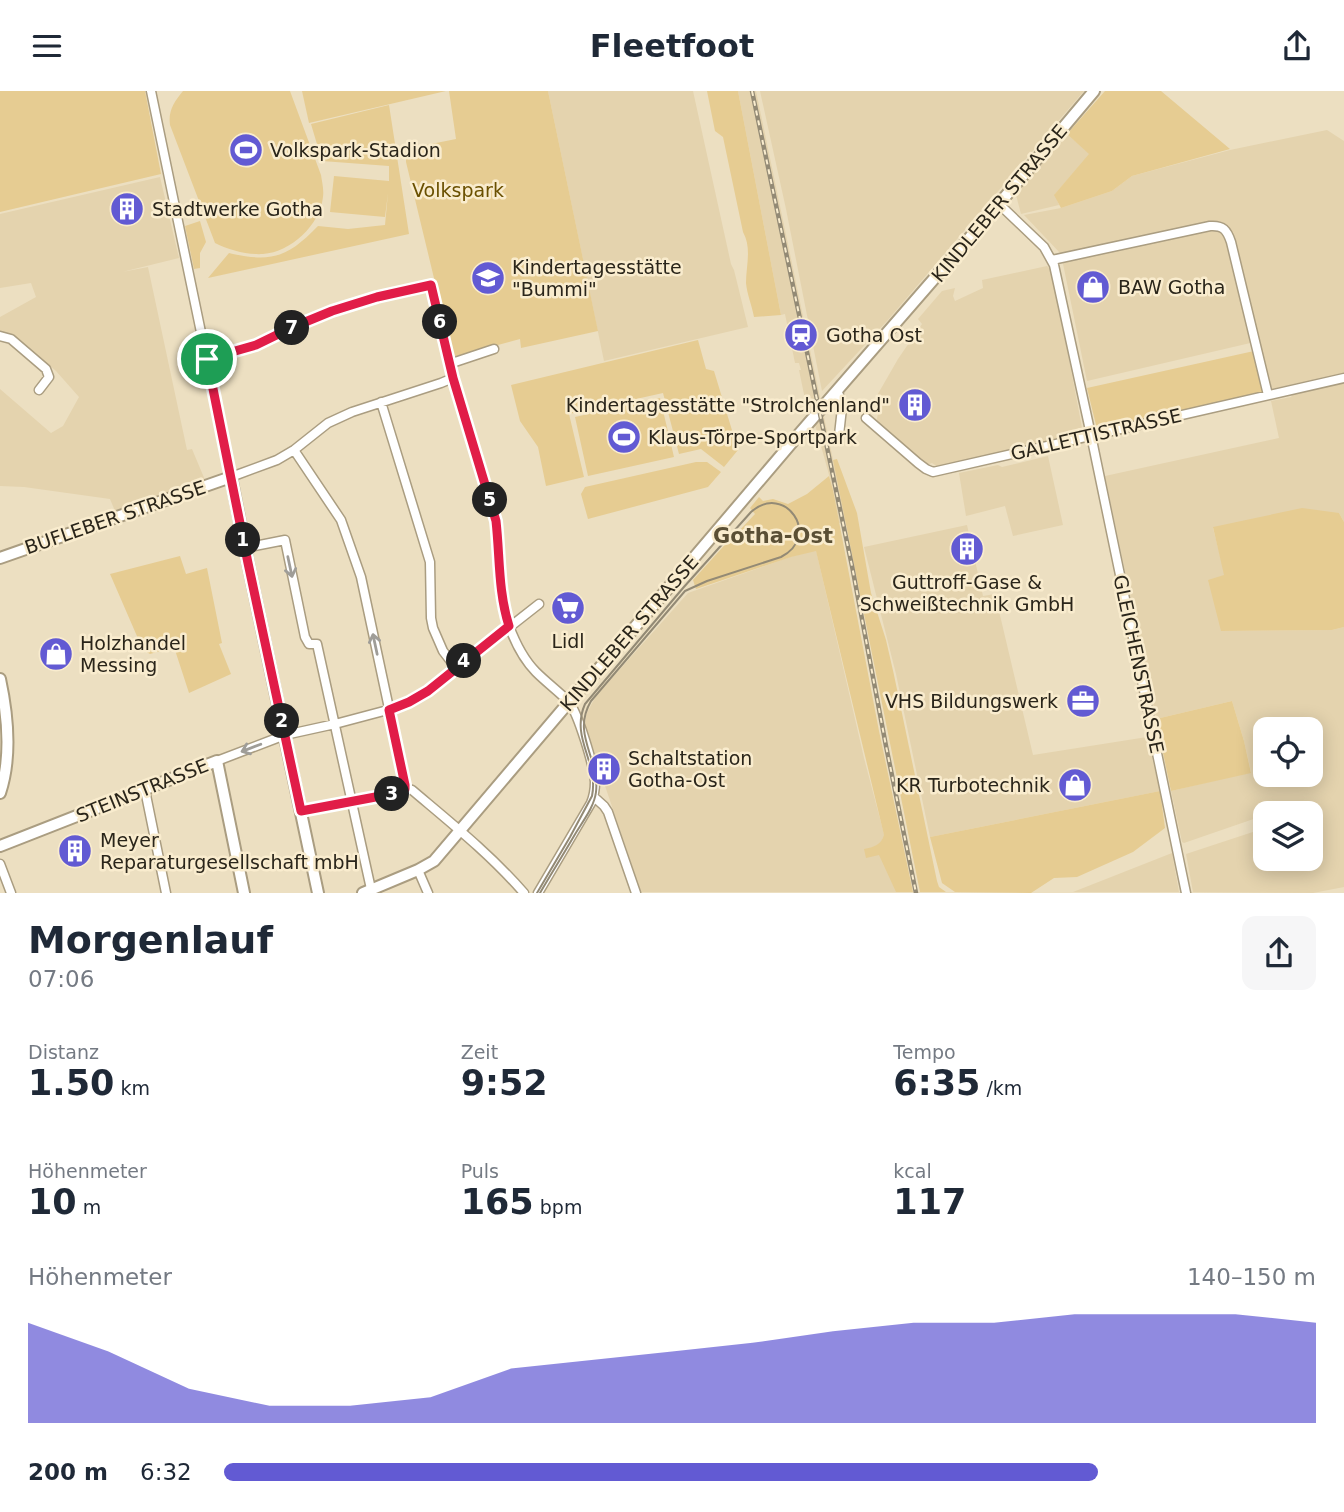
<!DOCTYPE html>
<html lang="de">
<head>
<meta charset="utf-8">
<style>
  body { margin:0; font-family:"DejaVu Sans",sans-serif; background:#f6f6f7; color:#1f2937; height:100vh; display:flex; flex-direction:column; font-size:26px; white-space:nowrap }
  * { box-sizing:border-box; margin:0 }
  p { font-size:23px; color:#747a83 }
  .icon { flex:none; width:38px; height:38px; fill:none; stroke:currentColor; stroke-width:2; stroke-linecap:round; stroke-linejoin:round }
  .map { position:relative; height:802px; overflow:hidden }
  .side { display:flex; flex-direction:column; background:#fff; flex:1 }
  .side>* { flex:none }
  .tools { position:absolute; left:1253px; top:626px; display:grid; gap:14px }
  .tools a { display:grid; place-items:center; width:70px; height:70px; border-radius:14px; background:#fff; box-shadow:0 4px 18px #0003; font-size:35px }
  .pin { position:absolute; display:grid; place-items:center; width:60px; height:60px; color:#fff; margin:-30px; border:4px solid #fff; border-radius:50%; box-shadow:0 2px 7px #0007 }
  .km { position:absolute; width:35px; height:35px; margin:-18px; border-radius:50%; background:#222; color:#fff; font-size:19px; line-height:35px; text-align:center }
  .round { display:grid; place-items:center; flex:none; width:74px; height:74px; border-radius:14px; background:#f6f6f7 }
  .headline { display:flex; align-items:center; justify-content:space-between; height:119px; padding:0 28px }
  h1 { font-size:38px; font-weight:800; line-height:52px }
  .stats { display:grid; grid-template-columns:repeat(3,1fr); gap:10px; height:119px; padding:7px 28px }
  .stats div { display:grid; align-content:center }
  .stats b { font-size:35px; font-weight:800 }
  .stats small { font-size:19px; font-weight:400 }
  .stats p { font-size:19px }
  .chart { height:196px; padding:14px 28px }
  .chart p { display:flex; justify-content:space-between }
  .chart svg { width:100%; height:126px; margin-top:7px; fill:#625ad3; opacity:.7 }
  ul { padding:0 28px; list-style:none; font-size:23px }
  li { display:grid; grid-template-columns:112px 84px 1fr; align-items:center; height:52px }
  li i { height:18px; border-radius:9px; background:#625ad3 }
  header { display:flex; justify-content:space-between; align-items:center; height:91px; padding:0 28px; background:#fff; font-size:32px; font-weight:800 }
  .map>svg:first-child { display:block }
</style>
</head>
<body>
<header><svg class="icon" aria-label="menu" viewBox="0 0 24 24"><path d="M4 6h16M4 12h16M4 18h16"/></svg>Fleetfoot<svg class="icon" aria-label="share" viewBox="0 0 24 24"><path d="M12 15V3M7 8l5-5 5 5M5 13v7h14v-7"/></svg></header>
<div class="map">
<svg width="1344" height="802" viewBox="0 0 1344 802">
  <rect width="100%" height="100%" fill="#ecdfc1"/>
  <path fill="#e4d3ae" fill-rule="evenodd" d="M 548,0 L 693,0 L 731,173 L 734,179 L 748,236 L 604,270 Z
    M 738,0 L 756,0 L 846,431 L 839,432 L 833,398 L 811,319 L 806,313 L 799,279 L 801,279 L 799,272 L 795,272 L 785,223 L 781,224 Z
    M 760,0 L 1084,0 L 887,230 L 822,300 L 786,118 Z
    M 1327,39 L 1344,50 L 1344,282 L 1272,298 L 1259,250 L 1087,290 L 1061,163 L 1024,124 L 1061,117 L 1112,100 L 1132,85 L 1230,59 Z
    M 1067,43 L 1090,63 L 1055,103 L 1059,114 L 1021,123 L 1016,104 L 1038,78 L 1041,78 L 1040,75 Z
    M 160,86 L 179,167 L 122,181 L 148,176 L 187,359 L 192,358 L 205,389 L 115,420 L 110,408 L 24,396 L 0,395 L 0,298 L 51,342 L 63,335 L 79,306 L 56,280 L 19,248 L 0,240 L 0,226 L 36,206 L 31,192 L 0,197 L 0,123 Z
    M 1047,175 L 1051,179 L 1069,268 L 1083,342 L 959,372 L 938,376 L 932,372 L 926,374 L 876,332 L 878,323 L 875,319 L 878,311 L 875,308 L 898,268 L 922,233 L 918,228 L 942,200 L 955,197 L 953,205 L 955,210 L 983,197 L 982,189 Z
    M 1344,290 L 1344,431 L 1339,422 L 1213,437 L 1225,484 L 1221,540 L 1332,539 L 1344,536 L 1344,796 L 1313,802 L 1193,801 L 1186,763 L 1265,737 L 1265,768 L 1311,768 L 1311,723 L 1304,723 L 1298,711 L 1271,722 L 1184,752 L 1182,751 L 1171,700 L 1251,681 L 1244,650 L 1232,610 L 1156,628 L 1105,385 L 1279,347 L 1271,310 L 1291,306 L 1295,301 ZM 1265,639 L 1311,639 L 1311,684 L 1265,684 Z
    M 1048,365 L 1063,434 L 1013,445 L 1005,415 L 966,425 L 959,382 L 998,374 L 1002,376 Z
    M 967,434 L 983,505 L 995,503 L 1033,664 L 1147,646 L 1160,700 L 930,746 L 896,583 L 864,456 Z
    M 816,459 L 864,667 L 889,762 L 901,801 L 641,801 L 602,686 L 616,681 L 611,664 L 597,668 L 585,634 L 586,624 L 591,614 L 596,605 L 688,502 L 790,466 Z
    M 1172,762 L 1179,801 L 1073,801 Z"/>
  <path fill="#e6cc92" d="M 0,0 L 145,0 L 161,83 L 0,121 Z
    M 183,0 L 290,0 L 321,84 C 322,91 324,98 323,106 C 320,134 291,161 263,163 C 247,164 229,159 215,152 L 170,34 C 168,20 174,11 183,0 Z
    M 302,0 L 446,0 L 309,32 Z
    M 449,0 L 548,0 L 598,240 L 521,257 L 520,248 L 453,266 L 406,71 L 406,63 L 411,57 L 456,48 Z
    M 707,0 L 738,0 L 781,224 L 754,226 C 752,215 747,203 746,192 C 746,175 752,157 743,141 L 723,46 L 715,40 Z
    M 1105,0 L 1161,0 L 1230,58 L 1132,85 L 1112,100 L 1061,117 L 1054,104 L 1089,63 L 1067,43 Z
    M 389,14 L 409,143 L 208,187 L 229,162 C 272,172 288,166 318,135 L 348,138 L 385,134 L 388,102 L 385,126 L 330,121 L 334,85 L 389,90 L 389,75 L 322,70 L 311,33 Z
    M 200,130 L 206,151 L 200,162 L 200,177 L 194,178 L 185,135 Z
    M 698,249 L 706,278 L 714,280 L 738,359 L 724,376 L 701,358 L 679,363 L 663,302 L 569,323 L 584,386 L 546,395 L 538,356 L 520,330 L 511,294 Z
    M 1254,260 L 1263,301 L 1097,338 L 1087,297 Z
    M 660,307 L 674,366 L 588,385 L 575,326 Z
    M 837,368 L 857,422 L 871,502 L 886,549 L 894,584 L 937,790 L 939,796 L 946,801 L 920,801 L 833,369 Z
    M 696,371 L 707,371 L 721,381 L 708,396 L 588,428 L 581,403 L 585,396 Z
    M 829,385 L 833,399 L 879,640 L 913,801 L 896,801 L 879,764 L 866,767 L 864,758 C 874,756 881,754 884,744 L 816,460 L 791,466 L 696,498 L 693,489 L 731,447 L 738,452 L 744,445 L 739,440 L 755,423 L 750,417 L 759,406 L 763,410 L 773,408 L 788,413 L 807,403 Z
    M 1302,417 L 1339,422 L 1344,431 L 1344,536 L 1332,539 L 1221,540 L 1208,489 L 1224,484 L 1213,436 Z
    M 180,465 L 186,483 L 207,477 L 222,552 L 219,553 L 231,583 L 189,602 L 174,556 L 150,563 L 143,559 L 110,483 Z
    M 1232,610 L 1244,650 L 1251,682 L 1171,700 L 1156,628 Z
    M 1160,700 L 1165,737 L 1133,761 L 1077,786 L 1054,787 L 1031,802 L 955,801 L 942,792 L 930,746 Z"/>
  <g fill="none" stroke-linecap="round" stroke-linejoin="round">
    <g stroke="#aa9d81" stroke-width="11">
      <path id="minor" d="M 151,0 L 231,386 L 277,369 L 294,359 L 328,332 L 352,321 L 441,292 L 453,287
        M 999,113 L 1044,156 L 1054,174 L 1091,344 L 1186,802
        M 1052,169 L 1210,135 C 1223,134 1227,139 1231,151 L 1268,304
        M 0,245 L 11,248 L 46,278 L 49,286 L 39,299
        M 207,268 L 256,254 L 293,236 L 332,220 L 377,206 L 431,194 L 453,287 L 496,430 C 500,465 496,502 509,535 C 515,551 524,569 536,581 C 546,591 558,600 568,610 C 578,621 594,675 595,691 C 595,698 594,705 591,712 L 538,802
        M 449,273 L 494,258
        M 839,304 L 842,317 L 839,344
        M 381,311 L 430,471 L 431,527 L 433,537 L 443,560 L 456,577
        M 866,327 L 918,372 L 926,378 L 933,381 L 1344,287
        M 294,359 L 341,429 L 361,486 L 406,697 L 412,699 C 451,732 490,763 524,802
        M 245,457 L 285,449 L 305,546 L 309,553 L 317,553 L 371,798
        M 217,670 L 285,644 L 335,633 L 399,616 L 428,600 L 539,513
        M 145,699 L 166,802
        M 594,706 L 604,715 L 608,721 L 636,802
        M 301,720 L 402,701 L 406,697
        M 0,773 L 11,802
        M 418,779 L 428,802"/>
    </g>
    <g stroke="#aa9d81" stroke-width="14">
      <path id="major" d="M 0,467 L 231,386 L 248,472 L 318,802
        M 0,588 C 8,625 12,666 0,702
        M 0,755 L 217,670 L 244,802
        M 363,802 L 418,779 L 434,770 L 569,611 L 612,563 L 800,342 L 999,113 L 1094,0"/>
    </g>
    <use href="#minor" stroke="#fff" stroke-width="8"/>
    <use href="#major" stroke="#fff" stroke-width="10"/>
    <path stroke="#938a75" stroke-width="2" d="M 537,802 L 570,746 L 592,705 C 599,671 570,647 585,613 L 683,497 L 751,421 C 785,391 822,445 781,466 L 707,490 L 685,500 L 591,610 C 571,644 600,667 596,701 C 594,717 582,731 574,745 C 563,764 551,783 540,802"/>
    <g stroke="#938a75" stroke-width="4.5">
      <path id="rail" d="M 752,0 L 852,475 L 886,655 L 916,802"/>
    </g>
    <use href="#rail" stroke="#f9ecce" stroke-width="2" stroke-dasharray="5" stroke-linecap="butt"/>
  </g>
  <defs><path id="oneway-shaft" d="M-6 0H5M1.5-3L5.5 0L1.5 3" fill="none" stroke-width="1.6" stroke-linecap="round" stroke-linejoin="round" transform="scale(1.75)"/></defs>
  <g stroke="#9f9d98">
    <use href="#oneway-shaft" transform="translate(290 476) rotate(78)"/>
    <use href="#oneway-shaft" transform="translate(375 553) rotate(-102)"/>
    <use href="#oneway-shaft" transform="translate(251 657) rotate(159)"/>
  </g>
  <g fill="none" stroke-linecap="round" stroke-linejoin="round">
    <g stroke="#fff" stroke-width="14">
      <path id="route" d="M 431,194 L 453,287 L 496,430 C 500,466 498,500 509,535 L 428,600 L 409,611 L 389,619 L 405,694 L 405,698 L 402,701 L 301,720 L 248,472 L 207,268 L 256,254 L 293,236 L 332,220 L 377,206 Z"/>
    </g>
    <use href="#route" stroke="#e11d48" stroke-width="9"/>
  </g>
  <defs>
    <g id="stadium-disc" transform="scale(1.75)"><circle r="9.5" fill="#625ad3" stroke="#f9ecce"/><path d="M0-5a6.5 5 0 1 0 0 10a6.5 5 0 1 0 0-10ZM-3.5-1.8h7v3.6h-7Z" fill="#fff"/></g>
    <g id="building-disc" transform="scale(1.75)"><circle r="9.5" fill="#625ad3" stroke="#f9ecce"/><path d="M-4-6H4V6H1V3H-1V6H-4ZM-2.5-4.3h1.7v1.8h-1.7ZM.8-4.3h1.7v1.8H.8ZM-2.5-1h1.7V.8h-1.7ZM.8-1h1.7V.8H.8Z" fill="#fff"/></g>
    <g id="school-disc" transform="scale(1.75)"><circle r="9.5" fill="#625ad3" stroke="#f9ecce"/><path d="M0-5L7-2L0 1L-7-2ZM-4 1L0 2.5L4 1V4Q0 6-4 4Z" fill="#fff"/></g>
    <g id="shop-disc" transform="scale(1.75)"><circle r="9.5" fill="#625ad3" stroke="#f9ecce"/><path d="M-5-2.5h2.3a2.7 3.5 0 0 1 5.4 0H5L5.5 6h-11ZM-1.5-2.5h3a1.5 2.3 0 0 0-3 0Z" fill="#fff"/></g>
    <g id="station-disc" transform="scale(1.75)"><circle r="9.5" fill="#625ad3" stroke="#f9ecce"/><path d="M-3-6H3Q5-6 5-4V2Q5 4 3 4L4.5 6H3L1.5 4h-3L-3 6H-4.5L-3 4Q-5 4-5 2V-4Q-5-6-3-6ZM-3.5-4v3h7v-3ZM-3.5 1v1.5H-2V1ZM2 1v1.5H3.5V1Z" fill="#fff"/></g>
    <g id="supermarket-disc" transform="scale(1.75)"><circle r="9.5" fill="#625ad3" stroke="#f9ecce"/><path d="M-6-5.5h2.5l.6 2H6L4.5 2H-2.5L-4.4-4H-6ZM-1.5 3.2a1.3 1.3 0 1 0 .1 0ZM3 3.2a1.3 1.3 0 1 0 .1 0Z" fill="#fff"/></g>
    <g id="office-disc" transform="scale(1.75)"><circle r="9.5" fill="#625ad3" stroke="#f9ecce"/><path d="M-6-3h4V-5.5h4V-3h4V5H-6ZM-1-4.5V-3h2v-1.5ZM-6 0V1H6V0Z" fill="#fff"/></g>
  </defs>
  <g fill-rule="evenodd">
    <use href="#stadium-disc" x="246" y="59"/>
    <use href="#building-disc" x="127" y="118"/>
    <use href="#school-disc" x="488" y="187"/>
    <use href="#shop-disc" x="1093" y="196"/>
    <use href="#station-disc" x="801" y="244"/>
    <use href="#building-disc" x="915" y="314"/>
    <use href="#stadium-disc" x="624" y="346"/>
    <use href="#building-disc" x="967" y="458"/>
    <use href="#supermarket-disc" x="568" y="517"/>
    <use href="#shop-disc" x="56" y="563"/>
    <use href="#office-disc" x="1083" y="610"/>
    <use href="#building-disc" x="604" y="678"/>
    <use href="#shop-disc" x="1075" y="694"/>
    <use href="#building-disc" x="75" y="760"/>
  </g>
  <g text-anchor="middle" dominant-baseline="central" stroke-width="5" stroke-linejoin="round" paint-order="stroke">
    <g font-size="19" fill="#2a251a" stroke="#f9ecce" text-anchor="start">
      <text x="270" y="59">Volkspark-Stadion</text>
      <text x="152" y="118">Stadtwerke Gotha</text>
      <text x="512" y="176">Kindertagesstätte<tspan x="512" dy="22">"Bummi"</tspan></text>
      <text x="1118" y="196">BAW Gotha</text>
      <text x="826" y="244">Gotha Ost</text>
      <text x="890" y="314" text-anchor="end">Kindertagesstätte "Strolchenland"</text>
      <text x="648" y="346">Klaus-Törpe-Sportpark</text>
      <text x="967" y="491" text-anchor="middle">Guttroff-Gase &amp;<tspan x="967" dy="22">Schweißtechnik GmbH</tspan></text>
      <text x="568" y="550" text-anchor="middle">Lidl</text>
      <text x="80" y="552">Holzhandel<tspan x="80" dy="22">Messing</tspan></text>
      <text x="1058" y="610" text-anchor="end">VHS Bildungswerk</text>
      <text x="628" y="667">Schaltstation<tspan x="628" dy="22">Gotha-Ost</tspan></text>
      <text x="1050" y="694" text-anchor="end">KR Turbotechnik</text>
      <text x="100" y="749">Meyer<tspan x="100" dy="22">Reparaturgesellschaft mbH</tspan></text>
    </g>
    <g font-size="19" fill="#6a5000" stroke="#f9ecce">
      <text x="458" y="99">Volkspark</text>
    </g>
    <g font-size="19" fill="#2a251a" stroke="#f9ecce">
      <text transform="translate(999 112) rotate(-50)">KINDLEBER STRASSE</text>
      <text transform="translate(1096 343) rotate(-13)">GALLETTISTRASSE</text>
      <text transform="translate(115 426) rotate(-19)">BUFLEBER STRASSE</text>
      <text transform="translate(629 542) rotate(-49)">KINDLEBER STRASSE</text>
      <text transform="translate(1139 573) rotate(78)">GLEICHENSTRASSE</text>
      <text transform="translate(142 699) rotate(-22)">STEINSTRASSE</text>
    </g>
    <g font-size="21" font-weight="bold" fill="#5a4f35" stroke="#f9ecce">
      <text x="773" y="445">Gotha-Ost</text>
    </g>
  </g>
</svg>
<div class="tools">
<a><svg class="icon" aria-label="locate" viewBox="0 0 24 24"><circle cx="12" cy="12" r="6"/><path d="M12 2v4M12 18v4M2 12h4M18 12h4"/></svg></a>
<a><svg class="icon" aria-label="layers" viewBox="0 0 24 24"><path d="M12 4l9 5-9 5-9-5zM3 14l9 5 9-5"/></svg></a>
</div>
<div class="pin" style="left:207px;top:268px;background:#1e9e55"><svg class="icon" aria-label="arrive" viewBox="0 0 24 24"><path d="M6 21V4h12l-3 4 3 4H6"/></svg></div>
<b class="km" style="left:243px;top:449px">1</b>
<b class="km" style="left:282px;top:630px">2</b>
<b class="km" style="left:392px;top:703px">3</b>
<b class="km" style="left:464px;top:570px">4</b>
<b class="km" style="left:490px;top:409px">5</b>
<b class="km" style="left:440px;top:231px">6</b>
<b class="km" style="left:292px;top:237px">7</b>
</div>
<section class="side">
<div class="headline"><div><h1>Morgenlauf</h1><p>07:06</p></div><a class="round"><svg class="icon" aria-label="share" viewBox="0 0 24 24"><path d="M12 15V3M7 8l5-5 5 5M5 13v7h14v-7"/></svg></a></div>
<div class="stats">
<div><p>Distanz</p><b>1.50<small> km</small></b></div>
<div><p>Zeit</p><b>9:52</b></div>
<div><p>Tempo</p><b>6:35<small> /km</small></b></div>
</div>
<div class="stats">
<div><p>Höhenmeter</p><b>10<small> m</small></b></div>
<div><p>Puls</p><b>165<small> bpm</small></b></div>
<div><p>kcal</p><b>117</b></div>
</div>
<div class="chart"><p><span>Höhenmeter</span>140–150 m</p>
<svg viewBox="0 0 160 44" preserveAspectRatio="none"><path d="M0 44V9L10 19L20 32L30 38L40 38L50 35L60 25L70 22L80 19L90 16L100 12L110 9L120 9L130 6L140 6L150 6L160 9V44z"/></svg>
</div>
<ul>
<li><b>200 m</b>6:32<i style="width:80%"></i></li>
</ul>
</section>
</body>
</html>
